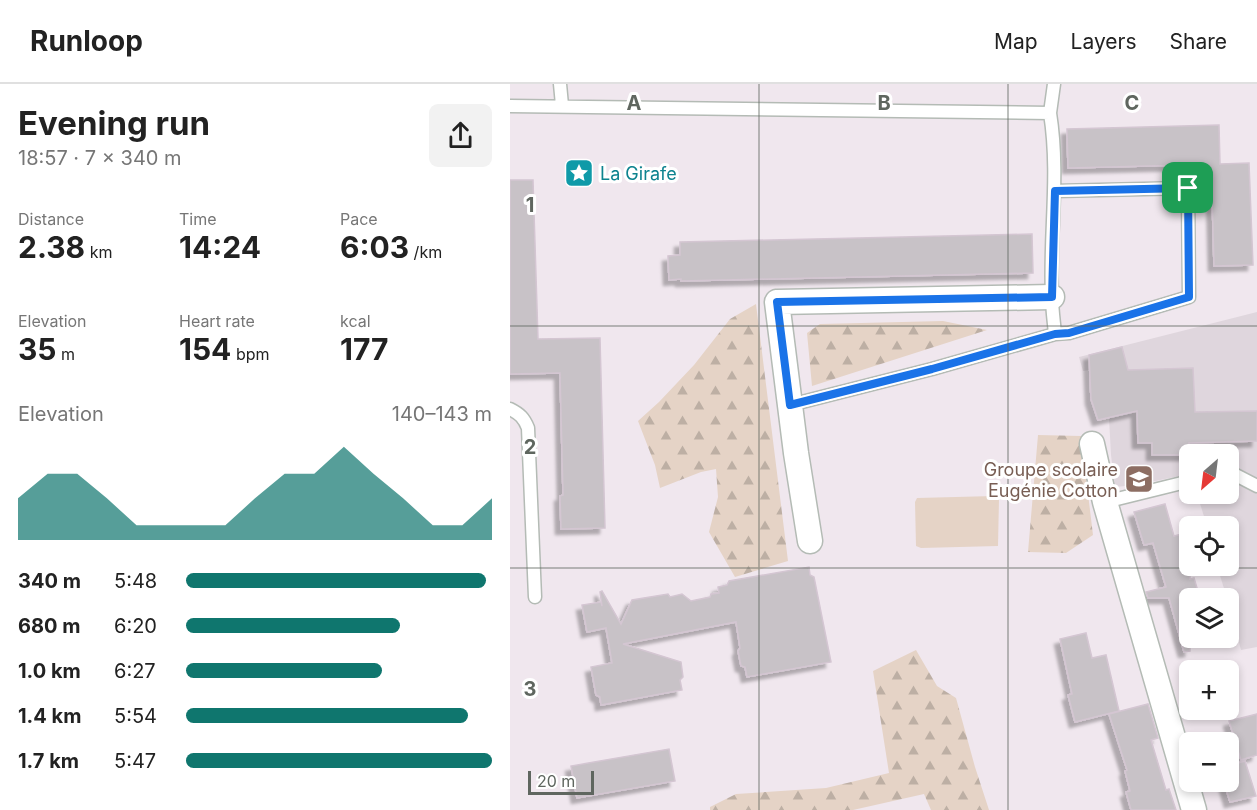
<!DOCTYPE html>
<html lang="en">
<head>
<meta charset="utf-8">
<style>
  body { margin:0; font-family:Inter,sans-serif; background:#f2f2f2; color:#222; height:100vh; display:flex; flex-direction:column; font-size:22px; white-space:nowrap }
  * { box-sizing:border-box; margin:0 }
  p { font-size:20px; color:#767676 }
  .icon { flex:none; width:33px; height:33px; fill:none; stroke:currentColor; stroke-width:2; stroke-linecap:round; stroke-linejoin:round }
  .map { position:relative; flex:1; overflow:hidden }
  .drawer { display:flex; flex-direction:column; background:#fff; width:510px }
  .drawer>* { flex:none }
  .needle { width:39px; rotate:208deg }
  .buttons { position:absolute; left:669px; top:360px; display:grid; gap:12px }
  .buttons a { display:grid; place-items:center; width:60px; height:60px; border-radius:9px; background:#fff; box-shadow:0 3px 9px #0003; font-size:30px }
  .scale { position:absolute; left:18px; bottom:15px; width:66px; box-sizing:border-box; padding-left:6px; border:3px solid #5f665f; border-top:0; font-size:16px; line-height:21px; white-space:nowrap; color:#5f665f; -webkit-text-stroke:4px #fff; paint-order:stroke }
  .pin { position:absolute; display:grid; place-items:center; width:51px; height:51px; color:#fff; margin:-26px; border-radius:12px; box-shadow:0 3px 9px #0006 }
  .round { display:grid; place-items:center; flex:none; width:63px; height:63px; border-radius:9px; background:#f2f2f2 }
  .headline { display:flex; align-items:center; justify-content:space-between; height:102px; padding:0 18px }
  h1 { font-size:33px; font-weight:700; line-height:45px }
  .stats { display:grid; grid-template-columns:repeat(3,1fr); gap:9px; height:102px; padding:6px 18px }
  .stats div { display:grid; align-content:center }
  .stats b { font-size:30px; font-weight:700 }
  .stats small { font-size:16px; font-weight:400 }
  .stats p { font-size:16px }
  .chart { height:168px; padding:12px 18px }
  .chart p { display:flex; justify-content:space-between }
  .chart svg { width:100%; height:108px; margin-top:6px; fill:#0f766e; opacity:.7 }
  ul { padding:0 18px; list-style:none; font-size:20px }
  li { display:grid; grid-template-columns:96px 72px 1fr; align-items:center; height:45px }
  li i { height:15px; border-radius:8px; background:#0f766e }
  header { display:flex; align-items:center; gap:36px; box-sizing:border-box; height:84px; padding:0 30px; background:#fff; border-bottom:2px solid #e0e0e0 }
  header strong { font-size:28px }
  nav { display:flex; gap:33px; margin-inline-start:auto; font-size:21px }
  main { display:flex; flex:1; min-height:0 }
  .map>svg:first-child { display:block }
</style>
</head>
<body>
<header>
<strong>Runloop</strong>
<nav><a>Map</a><a>Layers</a><a>Share</a></nav>
</header>
<main>
<section class="drawer">
<div class="headline"><div><h1>Evening run</h1><p>18:57 · 7 × 340 m</p></div><a class="round"><svg class="icon" aria-label="share" viewBox="0 0 24 24"><path d="M12 15V3M7 8l5-5 5 5M5 13v7h14v-7"/></svg></a></div>
<div class="stats">
<div><p>Distance</p><b>2.38<small> km</small></b></div>
<div><p>Time</p><b>14:24</b></div>
<div><p>Pace</p><b>6:03<small> /km</small></b></div>
</div>
<div class="stats">
<div><p>Elevation</p><b>35<small> m</small></b></div>
<div><p>Heart rate</p><b>154<small> bpm</small></b></div>
<div><p>kcal</p><b>177</b></div>
</div>
<div class="chart"><p><span>Elevation</span>140–143 m</p>
<svg viewBox="0 0 160 44" preserveAspectRatio="none"><path d="M0 44V27L10 17L20 17L30 27L40 38L50 38L60 38L70 38L80 27L90 17L100 17L110 6L120 17L130 27L140 38L150 38L160 27V44z"/></svg>
</div>
<ul>
<li><b>340 m</b>5:48<i style="width:98%"></i></li>
<li><b>680 m</b>6:20<i style="width:70%"></i></li>
<li><b>1.0 km</b>6:27<i style="width:64%"></i></li>
<li><b>1.4 km</b>5:54<i style="width:92%"></i></li>
<li><b>1.7 km</b>5:47<i style="width:100%"></i></li>
</ul>
</section>
<div class="map">
<svg width="747" height="726" viewBox="0 0 747 726">
  <defs>
    <pattern id="forest-firs" width="22" height="20" patternUnits="userSpaceOnUse" patternTransform="scale(1.5)"><rect width="22" height="20" fill="#e5d3c6"/><path d="M5 1l3.5 6h-7zM16 11l3.5 6h-7z" fill="#bdafa4"/></pattern>
    <filter id="shadow"><feDropShadow dx="-5.5" dy="5.5" stdDeviation="1.5" flood-color="#0004"/></filter>
  </defs>
  <rect width="100%" height="100%" fill="#f0e7ee"/>
  <path fill="#dfd6dd" d="M 747,228 L 747,563 L 731,566 L 719,521 L 718,514 L 717,514 L 707,482 L 718,482 L 718,442 L 697,442 L 687,410 L 718,410 L 718,370 L 680,370 L 679,390 L 626,401 L 605,403 L 601,371 L 599,334 L 588,336 L 581,315 L 580,286 L 573,287 L 569,273 Z"/>
  <path fill="#e5d3c6" d="M 484,412 L 489,415 L 488,462 L 411,464 L 406,462 L 405,418 L 407,414 Z"/>
  <path fill="url(#forest-firs)" d="M 246,220 L 278,477 L 225,493 L 199,448 L 208,413 L 206,385 L 191,388 L 150,404 L 145,381 L 128,337 L 149,318 L 184,281 L 220,235 Z
    M 433,237 L 477,246 L 302,302 L 297,249 L 310,240 Z
    M 528,351 L 571,352 L 583,451 L 556,469 L 518,468 Z
    M 406,566 L 427,602 L 446,614 L 465,683 L 479,726 L 421,726 L 414,710 L 343,726 L 200,726 L 200,723 L 226,710 L 316,704 L 379,689 L 363,587 Z"/>
  <path fill="#c8c2c7" stroke="#d4c6d2" stroke-width="1.5" filter="url(#shadow)" d="M 709,41 L 710,80 L 739,79 L 743,181 L 704,182 L 702,110 L 696,111 L 695,86 L 678,86 L 678,81 L 558,84 L 557,45 Z
    M 0,96 L 23,96 L 28,255 L 90,254 L 95,444 L 51,445 L 50,412 L 53,411 L 50,289 L 0,290 Z
    M 522,150 L 523,189 L 171,197 L 171,195 L 159,196 L 158,172 L 170,171 L 170,158 Z
    M 612,263 L 618,286 L 683,284 L 685,328 L 747,327 L 747,357 L 679,359 L 679,371 L 642,371 L 642,359 L 628,359 L 627,327 L 588,336 L 581,315 L 579,271 Z
    M 655,420 L 664,452 L 676,449 L 680,461 L 680,495 L 684,494 L 690,514 L 680,514 L 680,567 L 674,568 L 659,514 L 638,514 L 636,508 L 656,503 L 643,459 L 634,461 L 624,428 Z
    M 299,483 L 300,491 L 304,493 L 321,578 L 237,593 L 235,583 L 231,582 L 228,567 L 230,564 L 226,538 L 113,560 L 171,578 L 173,593 L 170,596 L 172,606 L 91,621 L 90,613 L 86,611 L 81,583 L 102,579 L 96,544 L 77,548 L 72,521 L 91,518 L 92,522 L 90,508 L 92,507 L 111,540 L 122,516 L 158,510 L 160,513 L 172,510 L 181,517 L 200,513 L 201,510 L 209,509 L 208,503 L 217,501 L 219,497 Z
    M 576,549 L 582,574 L 596,571 L 609,627 L 565,638 L 558,611 L 562,610 L 550,555 Z
    M 638,620 L 648,654 L 641,656 L 656,706 L 659,705 L 666,726 L 621,726 L 616,708 L 620,707 L 615,687 L 617,686 L 599,630 Z
    M 747,630 L 747,671 L 731,676 L 719,637 Z
    M 159,665 L 165,697 L 67,714 L 61,682 Z
    M 735,677 L 746,712 L 720,718 L 714,698 L 718,698 L 718,682 Z"/>
  <g fill="none" stroke-linecap="round" stroke-linejoin="round">
    <g stroke="#b4bbb5" stroke-width="15">
      <path id="lane" d="M 50,0 L 52,21
        M 0,22 L 540,29 L 544,0
        M 540,29 C 550,92 539,151 542,213 C 542,226 544,238 545,250
        M 280,321 L 422,285 L 545,250 L 559,249 L 679,213 L 678,104 L 545,107
        M 0,325 C 10,330 14,334 18,344 L 25,513
        M 718,387 L 747,402
        M 595,418 L 680,397"/>
    </g>
    <g stroke="#b4bbb5" stroke-width="27">
      <path id="street" d="M 582,360 L 595,418 L 684,726
        M 300,457 L 286,369 L 267,218 L 542,213"/>
    </g>
    <use href="#lane" stroke="#fff" stroke-width="12"/>
    <use href="#street" stroke="#fff" stroke-width="24"/>
  </g>
  <g fill="none" stroke-linecap="round" stroke-linejoin="round">
    <g stroke="#fff" stroke-width="12">
      <path id="route" d="M 678,104 L 679,213 L 559,249 L 545,250 L 422,285 L 280,321 L 267,218 L 542,213 L 545,107 Z"/>
    </g>
    <use href="#route" stroke="#1a73e8" stroke-width="8"/>
  </g>
  <path fill="none" stroke="#5f665f" stroke-width="1.5" stroke-opacity="0.55" d="M 249,0 L 249,726M 498,0 L 498,726M 0,242 L 747,242M 0,484 L 747,484"/>
  <defs>
    <g id="sight-square" transform="scale(1.5)"><rect x="-9" y="-9" width="18" height="18" rx="4" fill="#0f9aa8" stroke="#fff"/><path d="M0-6L1.8-2.2L6-1.7L2.9 1.2L3.7 5.4L0 3.3L-3.7 5.4L-2.9 1.2L-6-1.7L-1.8-2.2Z" fill="#fff"/></g>
    <g id="school-square" transform="scale(1.5)"><rect x="-9" y="-9" width="18" height="18" rx="4" fill="#8d6e63" stroke="#fff"/><path d="M0-5L7-2L0 1L-7-2ZM-4 1L0 2.5L4 1V4Q0 6-4 4Z" fill="#fff"/></g>
  </defs>
  <g fill-rule="evenodd">
    <use href="#sight-square" x="69" y="89"/>
    <use href="#school-square" x="629" y="395"/>
  </g>
  <g text-anchor="middle" dominant-baseline="central" stroke-width="6" stroke-linejoin="round" paint-order="stroke">
    <g font-size="18" fill="#0d838f" stroke="#fff" text-anchor="start">
      <text x="90" y="89">La Girafe</text>
    </g>
    <g font-size="18" fill="#785e54" stroke="#fff" text-anchor="end">
      <text x="608" y="385">Groupe scolaire<tspan x="608" dy="21">Eugénie Cotton</tspan></text>
    </g>
  </g>
  <g font-size="20" text-anchor="middle" font-weight="bold" fill="#5f665f" stroke="#fff" stroke-width="6" stroke-linejoin="round" paint-order="stroke">
    <text x="124" y="26">A</text>
    <text x="374" y="26">B</text>
    <text x="622" y="26">C</text>
    <text x="20" y="128">1</text>
    <text x="20" y="370">2</text>
    <text x="20" y="612">3</text>
  </g>
</svg>
<div class="buttons">
<a><svg class="needle" viewBox="-14 -14 28 28"><path d="M0-13l5 13h-10z" fill="#e53935"/><path d="M0 13l5-13h-10z" fill="#767676"/></svg></a>
<a><svg class="icon" aria-label="locate" viewBox="0 0 24 24"><circle cx="12" cy="12" r="6"/><path d="M12 2v4M12 18v4M2 12h4M18 12h4"/></svg></a>
<a><svg class="icon" aria-label="layers" viewBox="0 0 24 24"><path d="M12 4l9 5-9 5-9-5zM3 14l9 5 9-5"/></svg></a>
<a>+</a>
<a>−</a>
</div>
<div class="scale">20 m</div>
<div class="pin" style="left:678px;top:104px;background:#1e9e55"><svg class="icon" aria-label="arrive" viewBox="0 0 24 24"><path d="M6 21V4h12l-3 4 3 4H6"/></svg></div>
</div>
</main>
</body>
</html>
